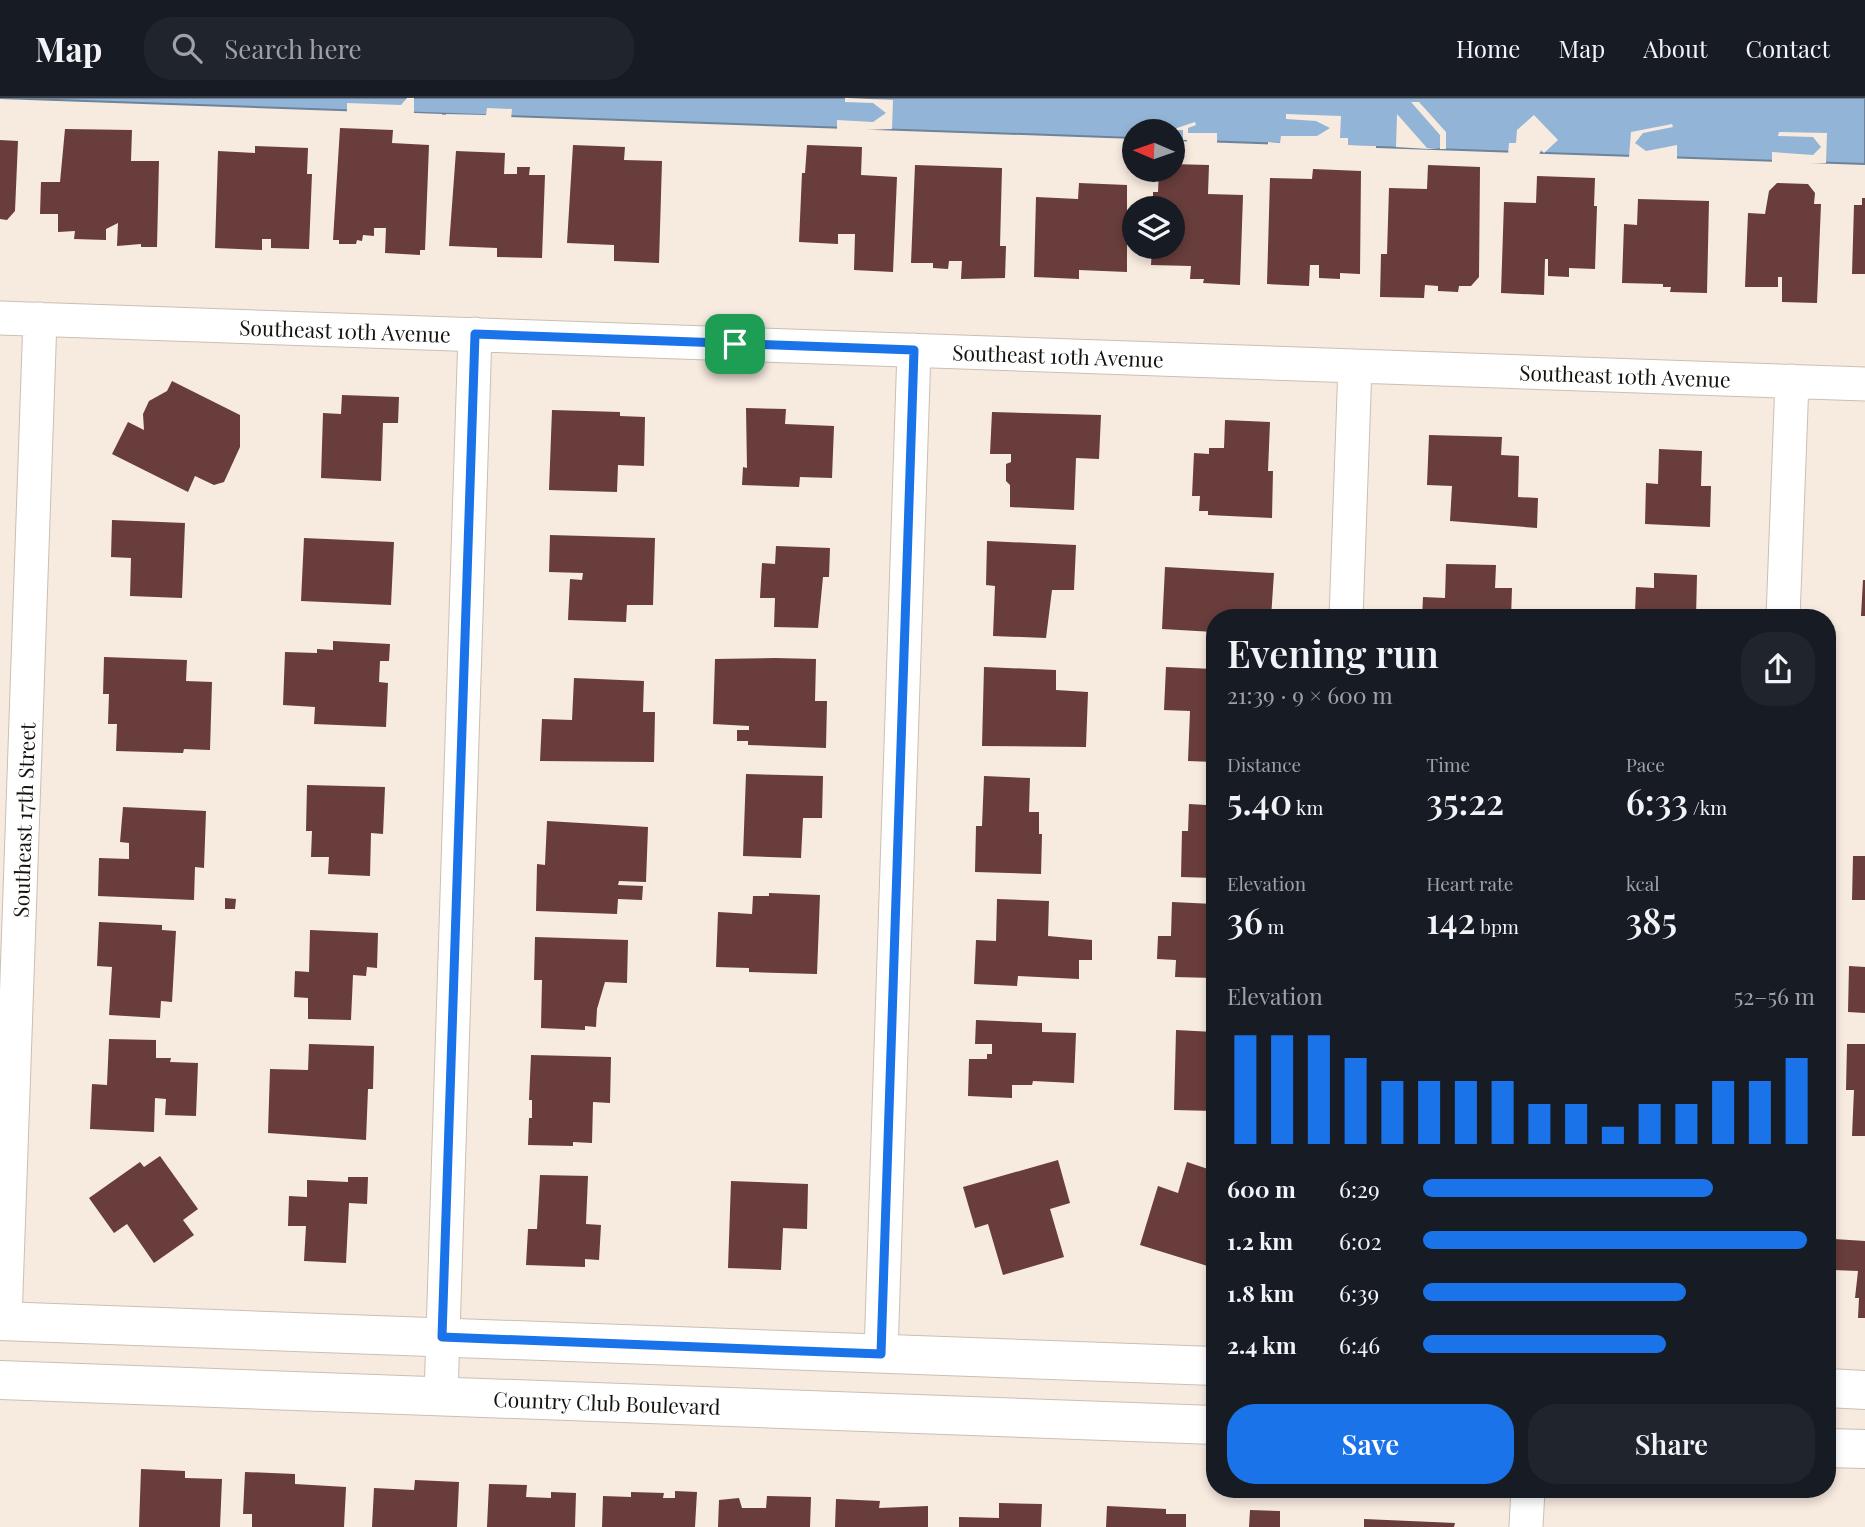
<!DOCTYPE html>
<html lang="en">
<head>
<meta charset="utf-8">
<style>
  body { margin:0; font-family:"Playfair Display",serif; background:#20242c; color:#f1f3f6; height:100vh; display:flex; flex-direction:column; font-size:26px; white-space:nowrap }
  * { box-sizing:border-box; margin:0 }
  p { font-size:23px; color:#9ea1a6 }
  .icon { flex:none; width:38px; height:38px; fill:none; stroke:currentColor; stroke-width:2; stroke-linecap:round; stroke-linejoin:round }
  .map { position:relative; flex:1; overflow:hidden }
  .drawer { position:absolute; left:1206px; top:511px; width:630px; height:889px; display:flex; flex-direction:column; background:#171b24; border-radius:28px; box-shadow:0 4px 10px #0003 }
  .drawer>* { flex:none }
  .needle { width:46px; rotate:272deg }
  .buttons { position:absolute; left:1122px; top:21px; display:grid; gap:14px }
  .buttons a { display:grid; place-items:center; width:63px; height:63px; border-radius:50%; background:#171b24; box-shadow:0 4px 10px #0003; font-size:35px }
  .pin { position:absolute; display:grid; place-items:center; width:60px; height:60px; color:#fff; margin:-30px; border-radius:14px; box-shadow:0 4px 10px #0006 }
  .round { display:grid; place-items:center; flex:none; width:74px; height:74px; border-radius:28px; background:#20242c }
  .summary { display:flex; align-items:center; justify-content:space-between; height:119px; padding:0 21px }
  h1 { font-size:38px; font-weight:600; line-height:52px }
  .metrics { display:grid; grid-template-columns:repeat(3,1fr); gap:10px; height:119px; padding:7px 21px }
  .metrics div { display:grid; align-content:center }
  .metrics b { font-size:35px; font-weight:600 }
  .metrics small { font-size:19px; font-weight:400 }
  .metrics p { font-size:19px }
  .chart { height:196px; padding:14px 21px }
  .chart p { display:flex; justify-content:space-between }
  .chart svg { width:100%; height:126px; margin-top:7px; stroke:#1a73e8; stroke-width:6 }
  .cta { display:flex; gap:14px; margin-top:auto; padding:14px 21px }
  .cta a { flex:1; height:80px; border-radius:28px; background:#1a73e8; color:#fff; font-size:28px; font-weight:600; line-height:80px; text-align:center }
  .cta a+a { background:#20242c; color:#f1f3f6 }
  ul { padding:0 21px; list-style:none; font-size:23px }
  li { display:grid; grid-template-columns:112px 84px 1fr; align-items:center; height:52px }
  li i { height:18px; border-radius:9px; background:#1a73e8 }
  header { display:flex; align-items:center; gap:42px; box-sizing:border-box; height:98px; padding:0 35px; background:#171b24; border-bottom:2px solid #363941 }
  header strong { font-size:33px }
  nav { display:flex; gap:38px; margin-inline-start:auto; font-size:24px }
  .search { width:490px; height:63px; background:#20242c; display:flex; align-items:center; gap:18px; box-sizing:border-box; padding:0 24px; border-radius:28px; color:#9ea1a6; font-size:26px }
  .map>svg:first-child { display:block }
</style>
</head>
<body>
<header>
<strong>Map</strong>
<div class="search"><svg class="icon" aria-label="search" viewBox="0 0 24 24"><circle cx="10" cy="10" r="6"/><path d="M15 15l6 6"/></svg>Search here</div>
<nav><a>Home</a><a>Map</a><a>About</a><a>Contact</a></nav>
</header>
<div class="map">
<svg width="1865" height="1429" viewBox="0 0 1865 1429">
  <rect width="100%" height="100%" fill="#f7eadf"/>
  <path fill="#92b4d6" stroke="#6d839a" stroke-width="2" d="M 0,0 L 1865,0 L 1865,66 L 1173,42 L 1172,33 L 1134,33 L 1134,40 Z"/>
  <path fill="#f7eadf" d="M 407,0 L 414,0 L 414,15 L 442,16 L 442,20 L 347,16 L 347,5 L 401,7 Z
    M 845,0 L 893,2 L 892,31 L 837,33 L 837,22 L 873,24 L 886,15 L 873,5 L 845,4 Z
    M 1411,4 L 1419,4 L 1446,34 L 1446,51 L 1428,51 L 1396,49 L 1397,16 L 1427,50 L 1440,51 L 1440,37 Z
    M 487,10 L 512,11 L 511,22 L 446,20 L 446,16 L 486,17 Z
    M 1286,16 L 1341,18 L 1340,40 L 1348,40 L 1348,47 L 1376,48 L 1376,52 L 1268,48 L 1268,44 L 1280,45 L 1281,38 L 1317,38 L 1330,30 L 1316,23 L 1286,21 Z
    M 1534,17 L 1558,42 L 1544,55 L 1541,52 L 1538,59 L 1508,57 L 1509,45 L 1516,45 L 1517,32 Z
    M 1195,24 L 1196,27 L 1188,30 L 1188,35 L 1217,35 L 1217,46 L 1187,45 L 1187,42 L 1183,42 L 1183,32 L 1171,32 Z
    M 1672,26 L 1673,29 L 1643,35 L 1635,45 L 1646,53 L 1677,47 L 1677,64 L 1629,59 L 1631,34 Z
    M 1779,34 L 1827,35 L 1826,65 L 1772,67 L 1772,54 L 1813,57 L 1821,49 L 1813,39 L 1778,38 Z"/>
  <path fill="#683d3b" d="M 340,30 L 393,32 L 392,45 L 429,47 L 425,152 L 420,152 L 420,157 L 385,155 L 386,130 L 374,130 L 374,138 L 363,137 L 362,143 L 357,142 L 356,146 L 339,146 L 339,142 L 333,142 Z
    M 65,31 L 132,32 L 131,63 L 159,63 L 157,149 L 141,149 L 141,146 L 117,148 L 118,125 L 106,131 L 106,142 L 74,141 L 75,133 L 58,134 L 58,116 L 40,116 L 41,84 L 60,84 Z
    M 0,42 L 18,43 L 15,113 L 7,122 L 0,121 Z
    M 573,47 L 625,49 L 624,62 L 662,63 L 659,165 L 614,163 L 614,147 L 567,145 Z
    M 807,47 L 862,49 L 861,77 L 897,79 L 893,174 L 854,172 L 855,136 L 838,136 L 838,146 L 799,144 L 802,75 L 805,75 Z
    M 255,48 L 308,50 L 307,76 L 312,76 L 309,151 L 271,150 L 271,141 L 262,141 L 262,152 L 215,150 L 218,53 L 255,55 Z
    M 456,53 L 505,55 L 504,76 L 517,76 L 517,69 L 530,69 L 529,77 L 545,77 L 542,160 L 497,159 L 497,150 L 449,148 Z
    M 1172,66 L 1209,67 L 1208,96 L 1243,97 L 1240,187 L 1203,185 L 1204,181 L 1190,181 L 1191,168 L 1151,167 L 1152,149 L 1172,149 L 1172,110 L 1153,110 L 1153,94 L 1158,94 L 1159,72 L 1172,72 Z
    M 915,67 L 1002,70 L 1000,148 L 1006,148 L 1005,180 L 961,181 L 962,163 L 949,163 L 948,171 L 933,170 L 933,165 L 911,165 Z
    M 1428,67 L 1480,69 L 1479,179 L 1471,188 L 1459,188 L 1458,194 L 1438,193 L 1438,188 L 1425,187 L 1424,200 L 1380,199 L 1381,156 L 1387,156 L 1389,90 L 1427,91 Z
    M 1313,71 L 1361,73 L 1360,176 L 1340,175 L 1340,181 L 1319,180 L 1319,167 L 1310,167 L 1309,188 L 1267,186 L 1270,80 L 1312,81 Z
    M 1537,78 L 1595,80 L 1594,108 L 1597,108 L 1595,171 L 1569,170 L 1569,179 L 1548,178 L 1548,161 L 1545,161 L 1544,197 L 1501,195 L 1504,104 L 1536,105 Z
    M 1079,85 L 1127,87 L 1127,174 L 1079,172 L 1079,181 L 1034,179 L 1036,99 L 1078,101 Z
    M 1777,85 L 1808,86 L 1815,95 L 1814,106 L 1821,106 L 1817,205 L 1782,204 L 1782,179 L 1778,179 L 1778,189 L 1745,189 L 1748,115 L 1765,116 L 1769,93 Z
    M 1862,100 L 1865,100 L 1865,176 L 1852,176 L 1854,107 L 1862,107 Z
    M 1638,101 L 1709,103 L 1707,195 L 1670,194 L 1671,189 L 1663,189 L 1663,186 L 1622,185 L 1624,126 L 1637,127 Z
    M 172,283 L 240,317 L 240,349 L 224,384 L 214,387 L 195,378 L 188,394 L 112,356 L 128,324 L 144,332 L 143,316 L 149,303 L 167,293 Z
    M 342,297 L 399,299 L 398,325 L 383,325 L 381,383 L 321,380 L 323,315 L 341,316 Z
    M 746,310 L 786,311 L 785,326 L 834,328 L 832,380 L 800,379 L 799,389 L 742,387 L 743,369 L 747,370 Z
    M 552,312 L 620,314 L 620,318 L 645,319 L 644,368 L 618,367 L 617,394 L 549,392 Z
    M 992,314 L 1101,317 L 1099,361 L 1076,360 L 1074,412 L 1010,409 L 1010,387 L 1006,383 L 1006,366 L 1011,364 L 1011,356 L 990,356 Z
    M 1225,322 L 1270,324 L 1268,373 L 1273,373 L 1272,420 L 1208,417 L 1208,413 L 1199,413 L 1200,398 L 1192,398 L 1194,355 L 1209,356 L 1209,350 L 1224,350 Z
    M 1429,337 L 1502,339 L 1501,357 L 1519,358 L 1518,399 L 1538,400 L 1537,430 L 1450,423 L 1452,388 L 1427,387 Z
    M 1659,351 L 1702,353 L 1701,388 L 1711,388 L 1710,429 L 1645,426 L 1646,385 L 1658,386 Z
    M 112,422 L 185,425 L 182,500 L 130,498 L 131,460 L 111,459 Z
    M 550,437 L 655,440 L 653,507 L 627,507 L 626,524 L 568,522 L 570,481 L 582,482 L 583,475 L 549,474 Z
    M 304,440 L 394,444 L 391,507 L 301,503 Z
    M 987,443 L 1076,447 L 1074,492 L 1052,492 L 1046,540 L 993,538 L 995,488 L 986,487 Z
    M 776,448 L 830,450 L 829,479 L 823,479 L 818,530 L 774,529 L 775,500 L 760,500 L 762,465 L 775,466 Z
    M 1446,466 L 1496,467 L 1495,490 L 1512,490 L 1511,520 L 1422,520 L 1423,499 L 1445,500 Z
    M 1165,469 L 1274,475 L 1271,520 L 1214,520 L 1214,534 L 1162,531 Z
    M 1654,475 L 1697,477 L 1696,520 L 1629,520 L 1629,515 L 1635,515 L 1636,489 L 1654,490 Z
    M 1863,482 L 1865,482 L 1865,518 L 1861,518 Z
    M 333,543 L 390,546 L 389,563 L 380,563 L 379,584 L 388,585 L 386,629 L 314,626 L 315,609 L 283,607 L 285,554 L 317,555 L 317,551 L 333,552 Z
    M 104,559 L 187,562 L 186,583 L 212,584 L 210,652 L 184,651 L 183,655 L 116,653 L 117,626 L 108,626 L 109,596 L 103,596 Z
    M 775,560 L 816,561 L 815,603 L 827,603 L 826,650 L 748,647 L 748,643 L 737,643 L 737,632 L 749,632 L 749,628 L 713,626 L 715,561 Z
    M 984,569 L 1056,572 L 1056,592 L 1088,594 L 1086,649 L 982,648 Z
    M 1166,569 L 1214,571 L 1214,664 L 1188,663 L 1190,613 L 1164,612 Z
    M 574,580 L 644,583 L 643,614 L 655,614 L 654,664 L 540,663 L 542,621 L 572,622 Z
    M 746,676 L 823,678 L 822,720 L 803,720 L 801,760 L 743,758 Z
    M 984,678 L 1030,680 L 1029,714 L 1039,714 L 1039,736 L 1042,736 L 1041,776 L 975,774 L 976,728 L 982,728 Z
    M 307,687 L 385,689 L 383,736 L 371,735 L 370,778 L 328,776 L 329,759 L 311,759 L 312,733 L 306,733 Z
    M 1206,692 L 1214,692 L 1214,780 L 1181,779 L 1182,733 L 1188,733 L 1189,706 L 1206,707 Z
    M 123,709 L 206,713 L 204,770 L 195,769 L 194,802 L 98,798 L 99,760 L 129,761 L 129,745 L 120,744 Z
    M 547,723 L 648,729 L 646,784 L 619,783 L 618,787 L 643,788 L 642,802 L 618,801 L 617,816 L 536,813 L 537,766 L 545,767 Z
    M 1853,758 L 1865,758 L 1865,802 L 1852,802 Z
    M 769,795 L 820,797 L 817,876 L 749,874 L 749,870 L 716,869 L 718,814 L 752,816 L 753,798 L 769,798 Z
    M 225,800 L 236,801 L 235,811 L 225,811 Z
    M 997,801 L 1049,803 L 1048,838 L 1092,842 L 1092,862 L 1079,862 L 1079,881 L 1018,878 L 1017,888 L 974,886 L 976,842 L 996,843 Z
    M 1172,804 L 1214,806 L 1214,880 L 1175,879 L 1176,862 L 1157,861 L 1158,838 L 1171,838 Z
    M 99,824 L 162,827 L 162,832 L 176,833 L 172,904 L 161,903 L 160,920 L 109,917 L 112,869 L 97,868 Z
    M 310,832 L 378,835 L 377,870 L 367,869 L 366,878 L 353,877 L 351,922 L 308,921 L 308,900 L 294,899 L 295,873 L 309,874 Z
    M 535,839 L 628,842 L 627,885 L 605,884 L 597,911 L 596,929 L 585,928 L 585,932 L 541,930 L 542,882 L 534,882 Z
    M 1849,868 L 1865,869 L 1865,915 L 1848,914 Z
    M 976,922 L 1042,925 L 1042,934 L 1076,935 L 1074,985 L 1033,983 L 1032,987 L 1012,987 L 1012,1000 L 968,998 L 969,961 L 987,961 L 987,956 L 992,956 L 992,946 L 975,946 Z
    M 1176,932 L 1214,934 L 1214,1013 L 1174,1012 Z
    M 109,941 L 156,942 L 156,960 L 171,960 L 170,964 L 198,965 L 196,1018 L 165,1017 L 166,1001 L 155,1000 L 154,1034 L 90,1031 L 92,986 L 107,987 Z
    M 309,946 L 374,948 L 373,991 L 368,991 L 366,1042 L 268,1035 L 270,971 L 308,972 Z
    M 1847,946 L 1865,946 L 1865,1038 L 1852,1038 L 1854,992 L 1846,992 Z
    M 531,957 L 611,959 L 610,1005 L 593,1004 L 592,1045 L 573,1044 L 573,1048 L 528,1047 L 529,1020 L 532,1020 L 532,1002 L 529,1002 Z
    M 160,1058 L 198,1111 L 183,1122 L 194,1137 L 154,1165 L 127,1126 L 114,1135 L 89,1100 L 140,1064 L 144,1069 Z
    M 1058,1062 L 1070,1105 L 1050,1111 L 1064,1159 L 1003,1177 L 988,1126 L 975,1130 L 963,1089 Z
    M 1187,1064 L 1214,1073 L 1214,1170 L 1140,1147 L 1158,1088 L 1178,1095 Z
    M 540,1077 L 588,1078 L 586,1126 L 601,1127 L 599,1162 L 585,1161 L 585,1169 L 526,1167 L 528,1131 L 537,1131 Z
    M 348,1079 L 368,1079 L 367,1106 L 349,1105 L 346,1165 L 304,1163 L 306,1128 L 288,1128 L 289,1098 L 307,1099 L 307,1082 L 348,1084 Z
    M 731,1083 L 808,1086 L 807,1131 L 783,1130 L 781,1172 L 728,1170 Z
    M 1834,1141 L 1865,1143 L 1865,1220 L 1858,1220 L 1859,1200 L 1855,1200 L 1858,1173 L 1833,1172 Z
    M 141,1371 L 185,1373 L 185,1380 L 222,1381 L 220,1429 L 139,1429 Z
    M 245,1374 L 295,1376 L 295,1386 L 346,1389 L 344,1429 L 252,1429 L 252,1416 L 243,1416 Z
    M 415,1382 L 459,1384 L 457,1429 L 372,1429 L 374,1390 L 414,1392 Z
    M 489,1386 L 527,1387 L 526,1399 L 551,1400 L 551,1394 L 576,1395 L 575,1429 L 487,1429 Z
    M 675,1393 L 697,1394 L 695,1429 L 602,1429 L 603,1398 L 631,1399 L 631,1394 L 664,1395 L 663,1400 L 675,1400 Z
    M 767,1398 L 811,1399 L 810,1429 L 718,1429 L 719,1402 L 739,1400 L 742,1410 L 766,1410 Z
    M 836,1401 L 880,1403 L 879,1410 L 928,1408 L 928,1429 L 835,1429 Z
    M 999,1405 L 1042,1406 L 1041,1429 L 959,1429 L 959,1419 L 999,1420 Z
    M 1107,1408 L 1166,1411 L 1166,1416 L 1186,1416 L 1186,1429 L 1106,1429 Z
    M 1250,1412 L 1280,1413 L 1280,1429 L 1249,1429 Z
    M 1364,1421 L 1455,1425 L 1454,1429 L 1364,1429 Z"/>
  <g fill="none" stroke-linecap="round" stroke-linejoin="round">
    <g stroke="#cbbfb4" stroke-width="35">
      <path id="street" d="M 0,220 L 1865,286
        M 1346,520 L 1355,268
        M 1783,520 L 1792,283
        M 5,1223 L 40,221
        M 881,1256 L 914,252
        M 441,1298 L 475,236
        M 1526,1429 L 1528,1391"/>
    </g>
    <g stroke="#cbbfb4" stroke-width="40">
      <path id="secondary" d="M 0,1223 L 1214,1268
        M 0,1282 L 1214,1327
        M 1827,1290 L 1865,1292
        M 1827,1350 L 1865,1351"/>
    </g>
    <use href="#street" stroke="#fff" stroke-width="33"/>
    <use href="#secondary" stroke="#fff" stroke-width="38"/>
  </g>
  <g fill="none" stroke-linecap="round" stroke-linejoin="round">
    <g stroke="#fff" stroke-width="14">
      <path id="route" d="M 475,236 L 914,252 L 881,1256 L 442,1239 Z"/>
    </g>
    <use href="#route" stroke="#1a73e8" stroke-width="9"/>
  </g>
  <g text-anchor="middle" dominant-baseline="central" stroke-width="7" stroke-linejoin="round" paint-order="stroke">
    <g font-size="21" fill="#16120e" stroke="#fff">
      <text transform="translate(345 232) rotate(2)">Southeast 10th Avenue</text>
      <text transform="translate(1058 257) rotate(2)">Southeast 10th Avenue</text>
      <text transform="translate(1625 277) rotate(2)">Southeast 10th Avenue</text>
      <text transform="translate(23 722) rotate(-88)">Southeast 17th Street</text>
      <text transform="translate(607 1304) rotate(2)">Country Club Boulevard</text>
    </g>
  </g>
</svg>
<div class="buttons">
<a><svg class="needle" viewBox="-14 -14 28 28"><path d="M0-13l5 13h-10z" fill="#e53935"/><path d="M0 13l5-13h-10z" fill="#9ea1a6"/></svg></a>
<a><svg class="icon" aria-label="layers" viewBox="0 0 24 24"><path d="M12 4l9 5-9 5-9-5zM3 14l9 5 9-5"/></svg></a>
</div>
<div class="pin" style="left:735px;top:246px;background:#1e9e55"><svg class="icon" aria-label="arrive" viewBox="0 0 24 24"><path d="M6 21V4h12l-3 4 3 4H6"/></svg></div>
<section class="drawer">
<div class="summary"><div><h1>Evening run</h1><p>21:39 · 9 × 600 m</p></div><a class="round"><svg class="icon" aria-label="share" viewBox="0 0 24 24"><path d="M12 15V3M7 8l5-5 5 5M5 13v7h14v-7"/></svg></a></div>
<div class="metrics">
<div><p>Distance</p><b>5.40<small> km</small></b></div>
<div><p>Time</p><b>35:22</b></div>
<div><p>Pace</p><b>6:33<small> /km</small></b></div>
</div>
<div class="metrics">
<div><p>Elevation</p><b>36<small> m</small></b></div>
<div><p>Heart rate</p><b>142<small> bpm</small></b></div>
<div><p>kcal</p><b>385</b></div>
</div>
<div class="chart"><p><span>Elevation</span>52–56 m</p>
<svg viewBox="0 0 160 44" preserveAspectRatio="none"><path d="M5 44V6M15 44V6M25 44V6M35 44V14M45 44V22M55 44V22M65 44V22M75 44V22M85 44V30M95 44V30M105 44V38M115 44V30M125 44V30M135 44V22M145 44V22M155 44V14"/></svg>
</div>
<ul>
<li><b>600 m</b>6:29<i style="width:74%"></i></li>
<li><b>1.2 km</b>6:02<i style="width:98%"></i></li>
<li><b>1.8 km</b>6:39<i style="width:67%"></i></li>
<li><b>2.4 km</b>6:46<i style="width:62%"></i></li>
</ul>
<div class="cta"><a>Save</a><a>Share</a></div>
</section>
</div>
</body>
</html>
